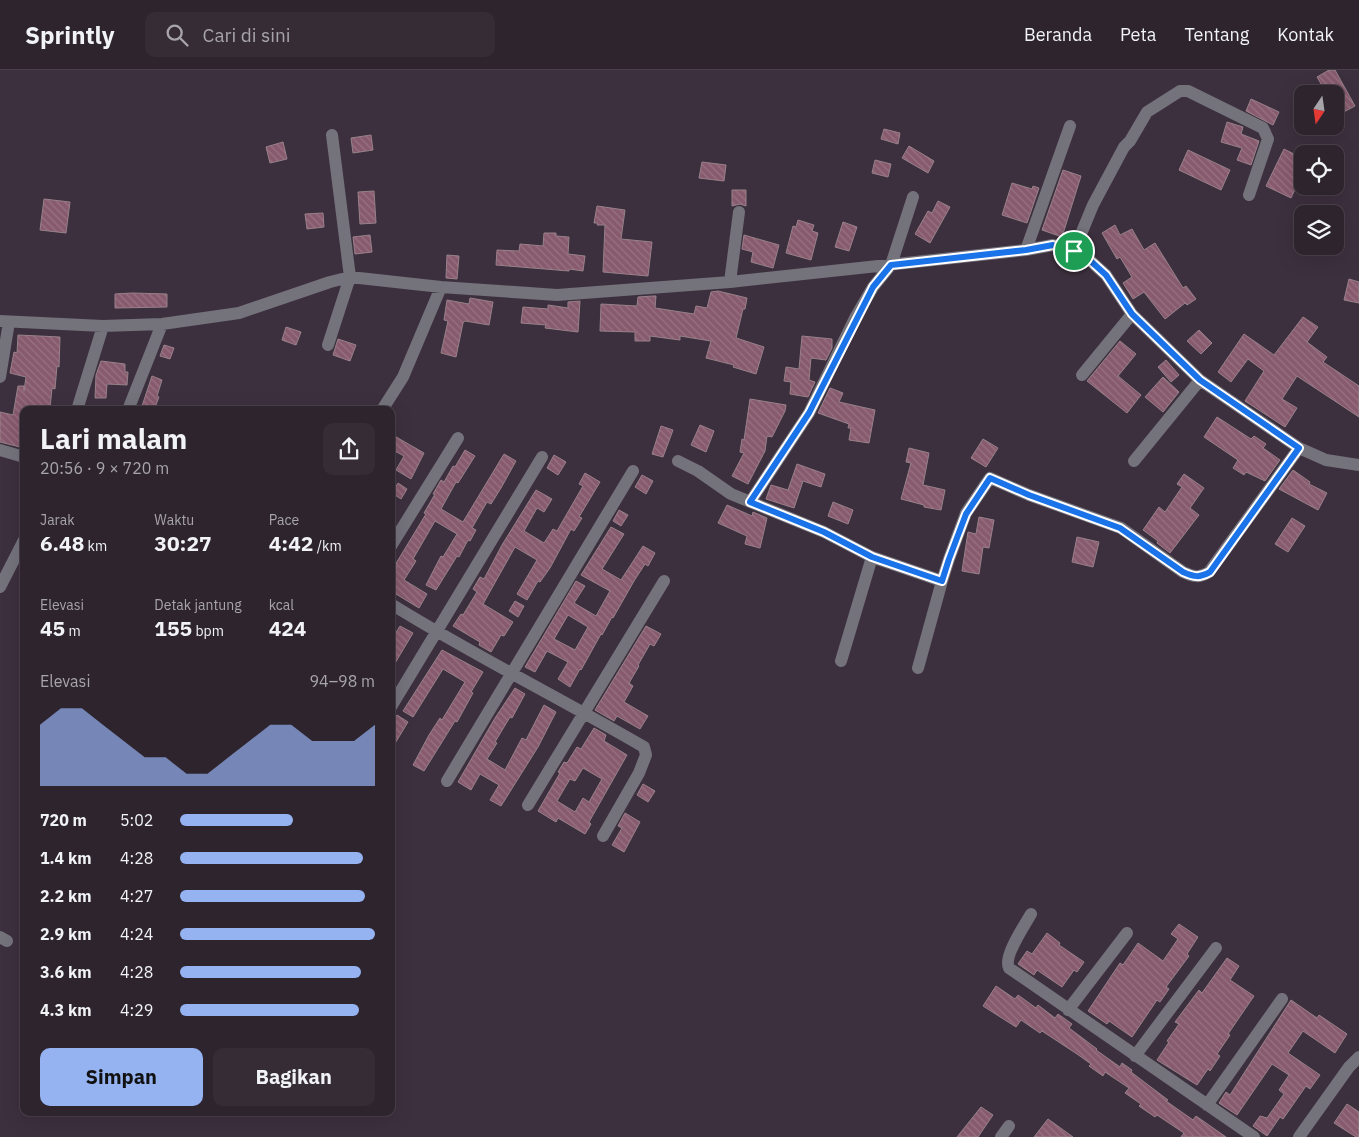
<!DOCTYPE html>
<html lang="id">
<head>
<meta charset="utf-8">
<style>
  body { margin:0; font-family:"IBM Plex Sans",sans-serif; background:#362c36; color:#f1f3f6; height:100vh; display:flex; flex-direction:column; font-size:19px; white-space:nowrap }
  * { box-sizing:border-box; margin:0 }
  p { font-size:16px; color:#a7a4aa }
  .icon { flex:none; width:28px; height:28px; fill:none; stroke:currentColor; stroke-width:2; stroke-linecap:round; stroke-linejoin:round }
  .map { position:relative; flex:1; overflow:hidden }
  .details { position:absolute; left:20px; top:336px; width:375px; height:710px; display:flex; flex-direction:column; background:#2e242e; border-radius:10px; box-shadow:0 5px 20px #0002,0 0 0 1px #49414a }
  .details>* { flex:none }
  .needle { width:32px; rotate:193deg }
  .buttons { position:absolute; left:1294px; top:15px; display:grid; gap:10px }
  .buttons a { display:grid; place-items:center; width:50px; height:50px; border-radius:10px; background:#2e242e; box-shadow:0 5px 20px #0002,0 0 0 1px #49414a; font-size:25px }
  .pin { position:absolute; display:grid; place-items:center; width:42px; height:42px; color:#fff; margin:-21px; border:2px solid #fff; border-radius:50%; box-shadow:0 1px 5px #0007 }
  .round { display:grid; place-items:center; flex:none; width:52px; height:52px; border-radius:10px; background:#362c36 }
  .head { display:flex; align-items:center; justify-content:space-between; height:85px; padding:0 20px }
  h1 { font-size:28px; font-weight:700; line-height:38px }
  .figures { display:grid; grid-template-columns:repeat(3,1fr); gap:8px; height:85px; padding:5px 20px }
  .figures div { display:grid; align-content:center }
  .figures b { font-size:21px; font-weight:700 }
  .figures small { font-size:14px; font-weight:400 }
  .figures p { font-size:14px }
  .chart { height:140px; padding:10px 20px }
  .chart p { display:flex; justify-content:space-between }
  .chart svg { width:100%; height:90px; margin-top:5px; fill:#95b2f1; opacity:.7 }
  .cta { display:flex; gap:10px; margin-top:auto; padding:10px 20px }
  .cta a { flex:1; height:58px; border-radius:10px; background:#95b2f1; color:#111; font-size:20px; font-weight:700; line-height:58px; text-align:center }
  .cta a+a { background:#362c36; color:#f1f3f6 }
  ul { padding:0 20px; list-style:none; font-size:16px }
  li { display:grid; grid-template-columns:80px 60px 1fr; align-items:center; height:38px }
  li i { height:12px; border-radius:6px; background:#95b2f1 }
  header { display:flex; align-items:center; gap:30px; box-sizing:border-box; height:70px; padding:0 25px; background:#2e242e; border-bottom:1px solid #49414a }
  header strong { font-size:24px }
  nav { display:flex; gap:28px; margin-inline-start:auto; font-size:18px }
  .search { width:350px; height:45px; background:#362c36; display:flex; align-items:center; gap:12px; box-sizing:border-box; padding:0 18px; border-radius:10px; color:#a7a4aa; font-size:19px }
  .map>svg:first-child { display:block }
</style>
</head>
<body>
<header>
<strong>Sprintly</strong>
<div class="search"><svg class="icon" aria-label="search" viewBox="0 0 24 24"><circle cx="10" cy="10" r="6"/><path d="M15 15l6 6"/></svg>Cari di sini</div>
<nav><a>Beranda</a><a>Peta</a><a>Tentang</a><a>Kontak</a></nav>
</header>
<div class="map">
<svg width="1359" height="1067" viewBox="0 0 1359 1067">
  <defs>
    <pattern id="building-back-hatch" width="6" height="6" patternUnits="userSpaceOnUse" patternTransform="scale(1.25)"><rect width="6" height="6" fill="#875a6e"/><path d="M-1 5l2 2M0 0l6 6M5-1l2 2" fill="none" stroke="#987283"/></pattern>
  </defs>
  <rect width="100%" height="100%" fill="#3d303e"/>
  <path fill="url(#building-back-hatch)" stroke="#98818a" fill-rule="evenodd" d="M 1329,0 L 1335,0 L 1355,36 L 1338,45 L 1335,39 L 1335,24 L 1327,24 L 1317,7 Z
    M 1251,29 L 1279,42 L 1273,55 L 1246,41 Z
    M 1227,52 L 1243,57 L 1241,64 L 1259,71 L 1251,95 L 1237,90 L 1242,78 L 1221,72 Z
    M 884,59 L 900,63 L 898,74 L 881,69 Z
    M 371,65 L 373,80 L 353,83 L 351,68 Z
    M 283,72 L 287,89 L 270,93 L 266,77 Z
    M 909,76 L 934,91 L 928,103 L 902,88 Z
    M 1284,79 L 1302,88 L 1302,104 L 1291,128 L 1266,116 Z
    M 1188,80 L 1230,100 L 1221,120 L 1179,100 Z
    M 875,90 L 891,94 L 888,107 L 872,103 Z
    M 702,92 L 726,95 L 724,111 L 699,108 Z
    M 1063,100 L 1081,106 L 1062,167 L 1042,160 Z
    M 1012,113 L 1032,119 L 1033,116 L 1039,118 L 1027,153 L 1002,145 Z
    M 732,120 L 746,120 L 746,136 L 740,134 L 732,136 Z
    M 374,121 L 376,153 L 360,154 L 358,122 Z
    M 44,129 L 70,132 L 66,163 L 40,160 Z
    M 938,131 L 950,137 L 930,173 L 915,164 L 928,141 L 932,143 Z
    M 597,136 L 625,140 L 621,169 L 652,172 L 648,206 L 603,202 L 605,155 L 597,155 L 598,153 L 594,153 Z
    M 323,143 L 324,157 L 307,159 L 305,144 Z
    M 798,150 L 814,155 L 812,161 L 818,163 L 811,190 L 786,183 L 793,156 L 796,157 Z
    M 843,152 L 857,157 L 849,181 L 835,177 Z
    M 1115,155 L 1120,165 L 1132,159 L 1144,180 L 1155,173 L 1183,218 L 1186,216 L 1196,229 L 1187,235 L 1185,233 L 1165,249 L 1144,222 L 1133,229 L 1123,213 L 1132,207 L 1120,187 L 1117,189 L 1102,163 Z
    M 544,163 L 556,163 L 556,166 L 569,167 L 568,184 L 585,186 L 583,201 L 569,199 L 569,201 L 496,195 L 497,180 L 519,181 L 520,174 L 543,176 Z
    M 370,165 L 372,182 L 355,184 L 353,167 Z
    M 744,165 L 779,175 L 773,198 L 751,192 L 753,182 L 742,179 Z
    M 447,185 L 459,186 L 457,209 L 446,208 Z
    M 1349,209 L 1359,212 L 1359,233 L 1344,230 Z
    M 718,221 L 747,228 L 745,239 L 743,239 L 736,268 L 764,277 L 756,304 L 733,297 L 734,295 L 706,288 L 711,271 L 680,266 L 680,270 L 650,266 L 650,271 L 635,271 L 635,262 L 600,261 L 601,234 L 637,236 L 638,227 L 653,226 L 656,226 L 655,238 L 694,244 L 696,236 L 707,238 L 711,222 Z
    M 132,223 L 167,224 L 167,237 L 115,238 L 115,224 Z
    M 470,228 L 493,232 L 489,255 L 465,251 L 463,253 L 456,287 L 441,283 L 448,251 L 444,250 L 447,230 L 469,234 Z
    M 580,231 L 578,262 L 545,258 L 546,255 L 521,253 L 523,237 L 548,239 L 548,235 L 568,238 L 568,232 Z
    M 1303,247 L 1318,257 L 1307,272 L 1327,287 L 1323,292 L 1359,316 L 1359,347 L 1297,306 L 1282,329 L 1297,338 L 1285,357 L 1245,331 L 1264,301 L 1248,289 L 1231,312 L 1218,302 L 1244,264 L 1274,285 Z
    M 286,257 L 301,262 L 296,275 L 282,270 Z
    M 1199,260 L 1212,273 L 1201,284 L 1187,271 Z
    M 18,265 L 60,267 L 59,297 L 57,296 L 55,319 L 52,318 L 50,338 L 49,340 L 24,340 L 24,378 L 0,372 L 0,342 L 13,345 L 18,316 L 24,316 L 24,321 L 26,307 L 10,303 L 14,282 L 17,283 Z
    M 802,266 L 832,269 L 832,278 L 826,290 L 811,288 L 809,310 L 815,312 L 808,327 L 790,324 L 791,312 L 784,311 L 786,297 L 799,299 Z
    M 338,269 L 356,275 L 350,291 L 333,285 Z
    M 1120,271 L 1136,284 L 1118,306 L 1141,325 L 1127,343 L 1087,311 Z
    M 164,275 L 174,278 L 170,289 L 160,286 Z
    M 1166,290 L 1179,305 L 1171,312 L 1158,297 Z
    M 101,291 L 125,294 L 125,302 L 128,302 L 127,315 L 107,314 L 106,328 L 95,328 L 96,305 Z
    M 152,306 L 162,310 L 157,326 L 159,327 L 154,340 L 142,336 Z
    M 1163,307 L 1179,322 L 1163,342 L 1145,327 Z
    M 830,318 L 843,323 L 839,332 L 875,340 L 869,373 L 849,370 L 851,358 L 848,358 L 849,354 L 818,343 Z
    M 750,329 L 786,335 L 785,341 L 772,367 L 767,366 L 765,381 L 748,414 L 732,406 L 744,383 L 740,382 L 742,369 L 744,370 Z
    M 1217,347 L 1251,369 L 1254,366 L 1266,374 L 1263,378 L 1280,390 L 1265,411 L 1246,402 L 1244,405 L 1233,398 L 1238,390 L 1204,367 Z
    M 700,355 L 714,361 L 706,382 L 691,375 Z
    M 661,356 L 673,360 L 663,387 L 652,384 Z
    M 391,364 L 424,383 L 411,409 L 396,400 L 404,386 L 391,379 Z
    M 983,369 L 998,378 L 986,397 L 971,388 Z
    M 909,378 L 929,383 L 923,415 L 945,420 L 941,440 L 924,437 L 924,435 L 901,429 L 911,393 L 906,392 Z
    M 465,380 L 475,386 L 458,413 L 456,412 L 441,439 L 463,452 L 504,384 L 516,391 L 501,418 L 491,434 L 487,432 L 472,458 L 476,460 L 470,471 L 468,470 L 459,487 L 457,486 L 436,520 L 426,515 L 441,486 L 443,487 L 457,464 L 435,451 L 413,489 L 416,491 L 404,510 L 427,524 L 419,538 L 391,521 L 391,507 L 397,497 L 395,495 L 426,444 L 424,443 L 435,424 L 433,424 L 441,410 L 444,412 L 453,396 L 455,397 Z
    M 554,385 L 566,392 L 558,405 L 547,398 Z
    M 797,394 L 825,404 L 821,417 L 803,411 L 794,438 L 766,429 L 771,415 L 788,420 Z
    M 1293,400 L 1310,412 L 1309,414 L 1327,423 L 1318,440 L 1279,419 Z
    M 585,403 L 600,412 L 579,447 L 582,448 L 574,461 L 571,459 L 550,498 L 540,512 L 538,511 L 527,530 L 517,524 L 537,490 L 515,477 L 483,534 L 513,552 L 504,566 L 501,565 L 491,582 L 479,575 L 480,572 L 453,556 L 461,544 L 463,545 L 477,522 L 473,519 L 480,507 L 484,509 L 502,475 L 536,420 L 552,429 L 544,442 L 537,438 L 524,461 L 544,473 L 553,459 L 557,461 L 572,435 L 583,416 L 579,414 Z
    M 1184,404 L 1204,418 L 1190,438 L 1199,445 L 1170,483 L 1157,473 L 1158,471 L 1143,460 L 1159,437 L 1165,442 L 1182,417 L 1177,414 Z
    M 642,405 L 653,411 L 646,424 L 635,417 Z
    M 398,413 L 407,419 L 401,429 L 392,423 Z
    M 833,432 L 853,440 L 848,454 L 828,446 Z
    M 727,435 L 752,446 L 753,442 L 767,448 L 760,478 L 745,474 L 747,466 L 718,453 Z
    M 619,440 L 628,445 L 621,456 L 613,451 Z
    M 979,447 L 994,450 L 989,478 L 983,477 L 979,504 L 962,501 L 968,462 L 976,464 Z
    M 1292,448 L 1305,456 L 1288,482 L 1275,474 Z
    M 611,457 L 624,464 L 602,499 L 621,510 L 643,476 L 655,483 L 648,496 L 645,494 L 634,511 L 613,548 L 612,547 L 602,565 L 601,564 L 581,600 L 580,599 L 570,617 L 558,609 L 568,592 L 547,581 L 535,602 L 525,597 L 576,511 L 585,516 L 574,533 L 596,546 L 610,521 L 581,505 ZM 568,545 L 588,557 L 575,580 L 554,569 Z
    M 1077,467 L 1099,472 L 1093,497 L 1072,492 Z
    M 515,531 L 524,536 L 518,547 L 509,541 Z
    M 400,556 L 413,563 L 391,600 L 391,571 Z
    M 646,556 L 661,564 L 654,576 L 650,574 L 638,595 L 639,596 L 629,613 L 633,616 L 624,632 L 648,646 L 640,659 L 617,646 L 614,651 L 595,640 Z
    M 442,580 L 483,602 L 471,622 L 473,623 L 457,652 L 455,651 L 424,701 L 413,695 L 429,665 L 440,648 L 442,650 L 465,612 L 443,599 L 413,647 L 403,641 Z
    M 515,618 L 525,624 L 512,648 L 510,647 L 495,672 L 497,673 L 487,689 L 505,700 L 522,668 L 526,670 L 544,635 L 556,642 L 538,677 L 501,736 L 490,730 L 499,715 L 480,704 L 471,720 L 458,712 L 495,648 Z
    M 397,645 L 408,652 L 391,680 L 391,656 Z
    M 594,658 L 606,665 L 604,671 L 627,685 L 589,752 L 591,754 L 585,764 L 558,748 L 556,752 L 538,741 L 560,703 L 558,702 L 564,692 L 567,693 L 577,677 L 581,679 ZM 583,698 L 602,709 L 589,732 L 583,728 L 575,742 L 557,731 L 570,709 L 575,711 Z
    M 643,714 L 655,721 L 648,732 L 637,725 Z
    M 625,743 L 640,752 L 624,782 L 612,775 L 622,758 L 618,756 Z
    M 1179,854 L 1198,867 L 1187,884 L 1189,886 L 1166,917 L 1169,919 L 1160,932 L 1157,930 L 1132,967 L 1109,951 L 1107,954 L 1088,941 L 1120,893 L 1123,895 L 1138,873 L 1163,891 L 1178,869 L 1171,864 Z
    M 1047,863 L 1060,873 L 1059,875 L 1084,892 L 1077,902 L 1074,900 L 1062,917 L 1037,900 L 1034,905 L 1018,894 L 1027,881 L 1032,884 Z
    M 1227,888 L 1239,896 L 1230,910 L 1254,926 L 1228,964 L 1230,965 L 1217,984 L 1220,986 L 1210,1001 L 1208,999 L 1197,1015 L 1157,990 L 1169,972 L 1167,971 L 1179,954 L 1175,952 L 1199,920 L 1202,923 Z
    M 996,916 L 1015,929 L 1018,925 L 1036,938 L 1038,935 L 1055,948 L 1058,944 L 1072,954 L 1069,958 L 1097,979 L 1096,980 L 1120,997 L 1122,993 L 1132,1000 L 1131,1002 L 1168,1030 L 1166,1031 L 1193,1050 L 1196,1046 L 1226,1067 L 1181,1067 L 1184,1063 L 1157,1045 L 1155,1047 L 1139,1036 L 1141,1034 L 1125,1023 L 1129,1018 L 1105,1002 L 1103,1006 L 1089,996 L 1091,994 L 1077,984 L 1042,961 L 1040,963 L 1021,950 L 1016,957 L 983,936 Z
    M 1291,930 L 1317,948 L 1319,945 L 1347,964 L 1335,983 L 1303,961 L 1288,983 L 1320,1005 L 1310,1019 L 1306,1016 L 1283,1049 L 1280,1047 L 1267,1066 L 1253,1056 L 1260,1046 L 1267,1048 L 1284,1024 L 1279,1020 L 1289,1005 L 1272,994 L 1237,1045 L 1219,1033 L 1226,1022 L 1230,1025 Z
    M 1347,1034 L 1359,1042 L 1359,1067 L 1356,1067 L 1334,1053 Z
    M 981,1037 L 993,1045 L 978,1067 L 957,1067 Z
    M 1048,1049 L 1073,1067 L 1034,1067 Z"/>
  <g fill="none" stroke-linecap="round" stroke-linejoin="round">
    <path stroke="#74727b" stroke-width="12" d="M 1026,180 L 1070,56
      M 1074,181 L 1093,135 L 1124,77 L 1130,71 L 1147,42 L 1180,21 L 1188,21 L 1263,58 L 1268,69 L 1249,125
      M 730,212 L 739,142
      M 0,251 L 103,256 L 162,254 L 239,243 L 330,212 L 350,207 L 441,217 L 557,225 L 730,212 L 1026,180 L 1053,175 L 1083,184 L 1106,205 L 1132,244 L 1200,310 L 1299,378 L 1326,390 L 1359,395
      M 328,275 L 350,207 L 332,65
      M 1082,305 L 1132,244
      M 0,307 L 9,252
      M 77,340 L 103,256
      M 128,340 L 162,254
      M 382,340 L 403,307 L 441,217
      M 0,380 L 24,387
      M 678,391 L 698,401 L 731,424 L 824,462 L 872,487 L 942,511 L 949,489 L 966,443 L 990,408 L 1029,425 L 1121,458 L 1183,502 C 1194,507 1199,508 1209,502 L 1299,378
      M 1134,391 L 1200,310
      M 750,432 L 809,343 L 855,248 L 873,217 L 891,195 L 913,127
      M 391,476 L 458,368
      M 0,517 L 24,470
      M 391,534 C 473,585 560,628 644,677 L 646,685 L 639,703 L 603,766
      M 841,591 L 872,487
      M 918,598 L 942,511
      M 391,637 L 542,387
      M 447,711 L 633,401
      M 528,735 L 664,511
      M 1031,844 C 1024,856 1003,887 1009,898 L 1254,1067
      M 0,867 L 7,871
      M 1068,940 L 1127,863
      M 1135,986 L 1216,878
      M 1207,1035 L 1282,929
      M 1001,1067 L 1009,1056
      M 1299,1067 L 1349,997 L 1359,987"/>
  </g>
  <g fill="none" stroke-linecap="round" stroke-linejoin="round">
    <g stroke="#fff" stroke-width="10">
      <path id="route" d="M 1053,175 L 1083,184 L 1106,205 L 1132,244 L 1200,310 L 1299,378 L 1210,502 C 1199,508 1194,507 1183,502 L 1120,458 L 1029,425 L 990,408 L 966,444 L 949,489 L 942,511 L 872,487 L 824,462 L 750,432 L 809,343 L 873,217 L 891,195 L 1026,180 Z"/>
    </g>
    <use href="#route" stroke="#1a73e8" stroke-width="6"/>
  </g>
</svg>
<div class="buttons">
<a><svg class="needle" viewBox="-14 -14 28 28"><path d="M0-13l5 13h-10z" fill="#e53935"/><path d="M0 13l5-13h-10z" fill="#a7a4aa"/></svg></a>
<a><svg class="icon" aria-label="locate" viewBox="0 0 24 24"><circle cx="12" cy="12" r="6"/><path d="M12 2v4M12 18v4M2 12h4M18 12h4"/></svg></a>
<a><svg class="icon" aria-label="layers" viewBox="0 0 24 24"><path d="M12 4l9 5-9 5-9-5zM3 14l9 5 9-5"/></svg></a>
</div>
<div class="pin" style="left:1074px;top:181px;background:#1e9e55"><svg class="icon" aria-label="arrive" viewBox="0 0 24 24"><path d="M6 21V4h12l-3 4 3 4H6"/></svg></div>
<section class="details">
<div class="head"><div><h1>Lari malam</h1><p>20:56 · 9 × 720 m</p></div><a class="round"><svg class="icon" aria-label="share" viewBox="0 0 24 24"><path d="M12 15V3M7 8l5-5 5 5M5 13v7h14v-7"/></svg></a></div>
<div class="figures">
<div><p>Jarak</p><b>6.48<small> km</small></b></div>
<div><p>Waktu</p><b>30:27</b></div>
<div><p>Pace</p><b>4:42<small> /km</small></b></div>
</div>
<div class="figures">
<div><p>Elevasi</p><b>45<small> m</small></b></div>
<div><p>Detak jantung</p><b>155<small> bpm</small></b></div>
<div><p>kcal</p><b>424</b></div>
</div>
<div class="chart"><p><span>Elevasi</span>94–98 m</p>
<svg viewBox="0 0 160 44" preserveAspectRatio="none"><path d="M0 44V14L10 6L20 6L30 14L40 22L50 30L60 30L70 38L80 38L90 30L100 22L110 14L120 14L130 22L140 22L150 22L160 14V44z"/></svg>
</div>
<ul>
<li><b>720 m</b>5:02<i style="width:58%"></i></li>
<li><b>1.4 km</b>4:28<i style="width:94%"></i></li>
<li><b>2.2 km</b>4:27<i style="width:95%"></i></li>
<li><b>2.9 km</b>4:24<i style="width:100%"></i></li>
<li><b>3.6 km</b>4:28<i style="width:93%"></i></li>
<li><b>4.3 km</b>4:29<i style="width:92%"></i></li>
</ul>
<div class="cta"><a>Simpan</a><a>Bagikan</a></div>
</section>
</div>
</body>
</html>
